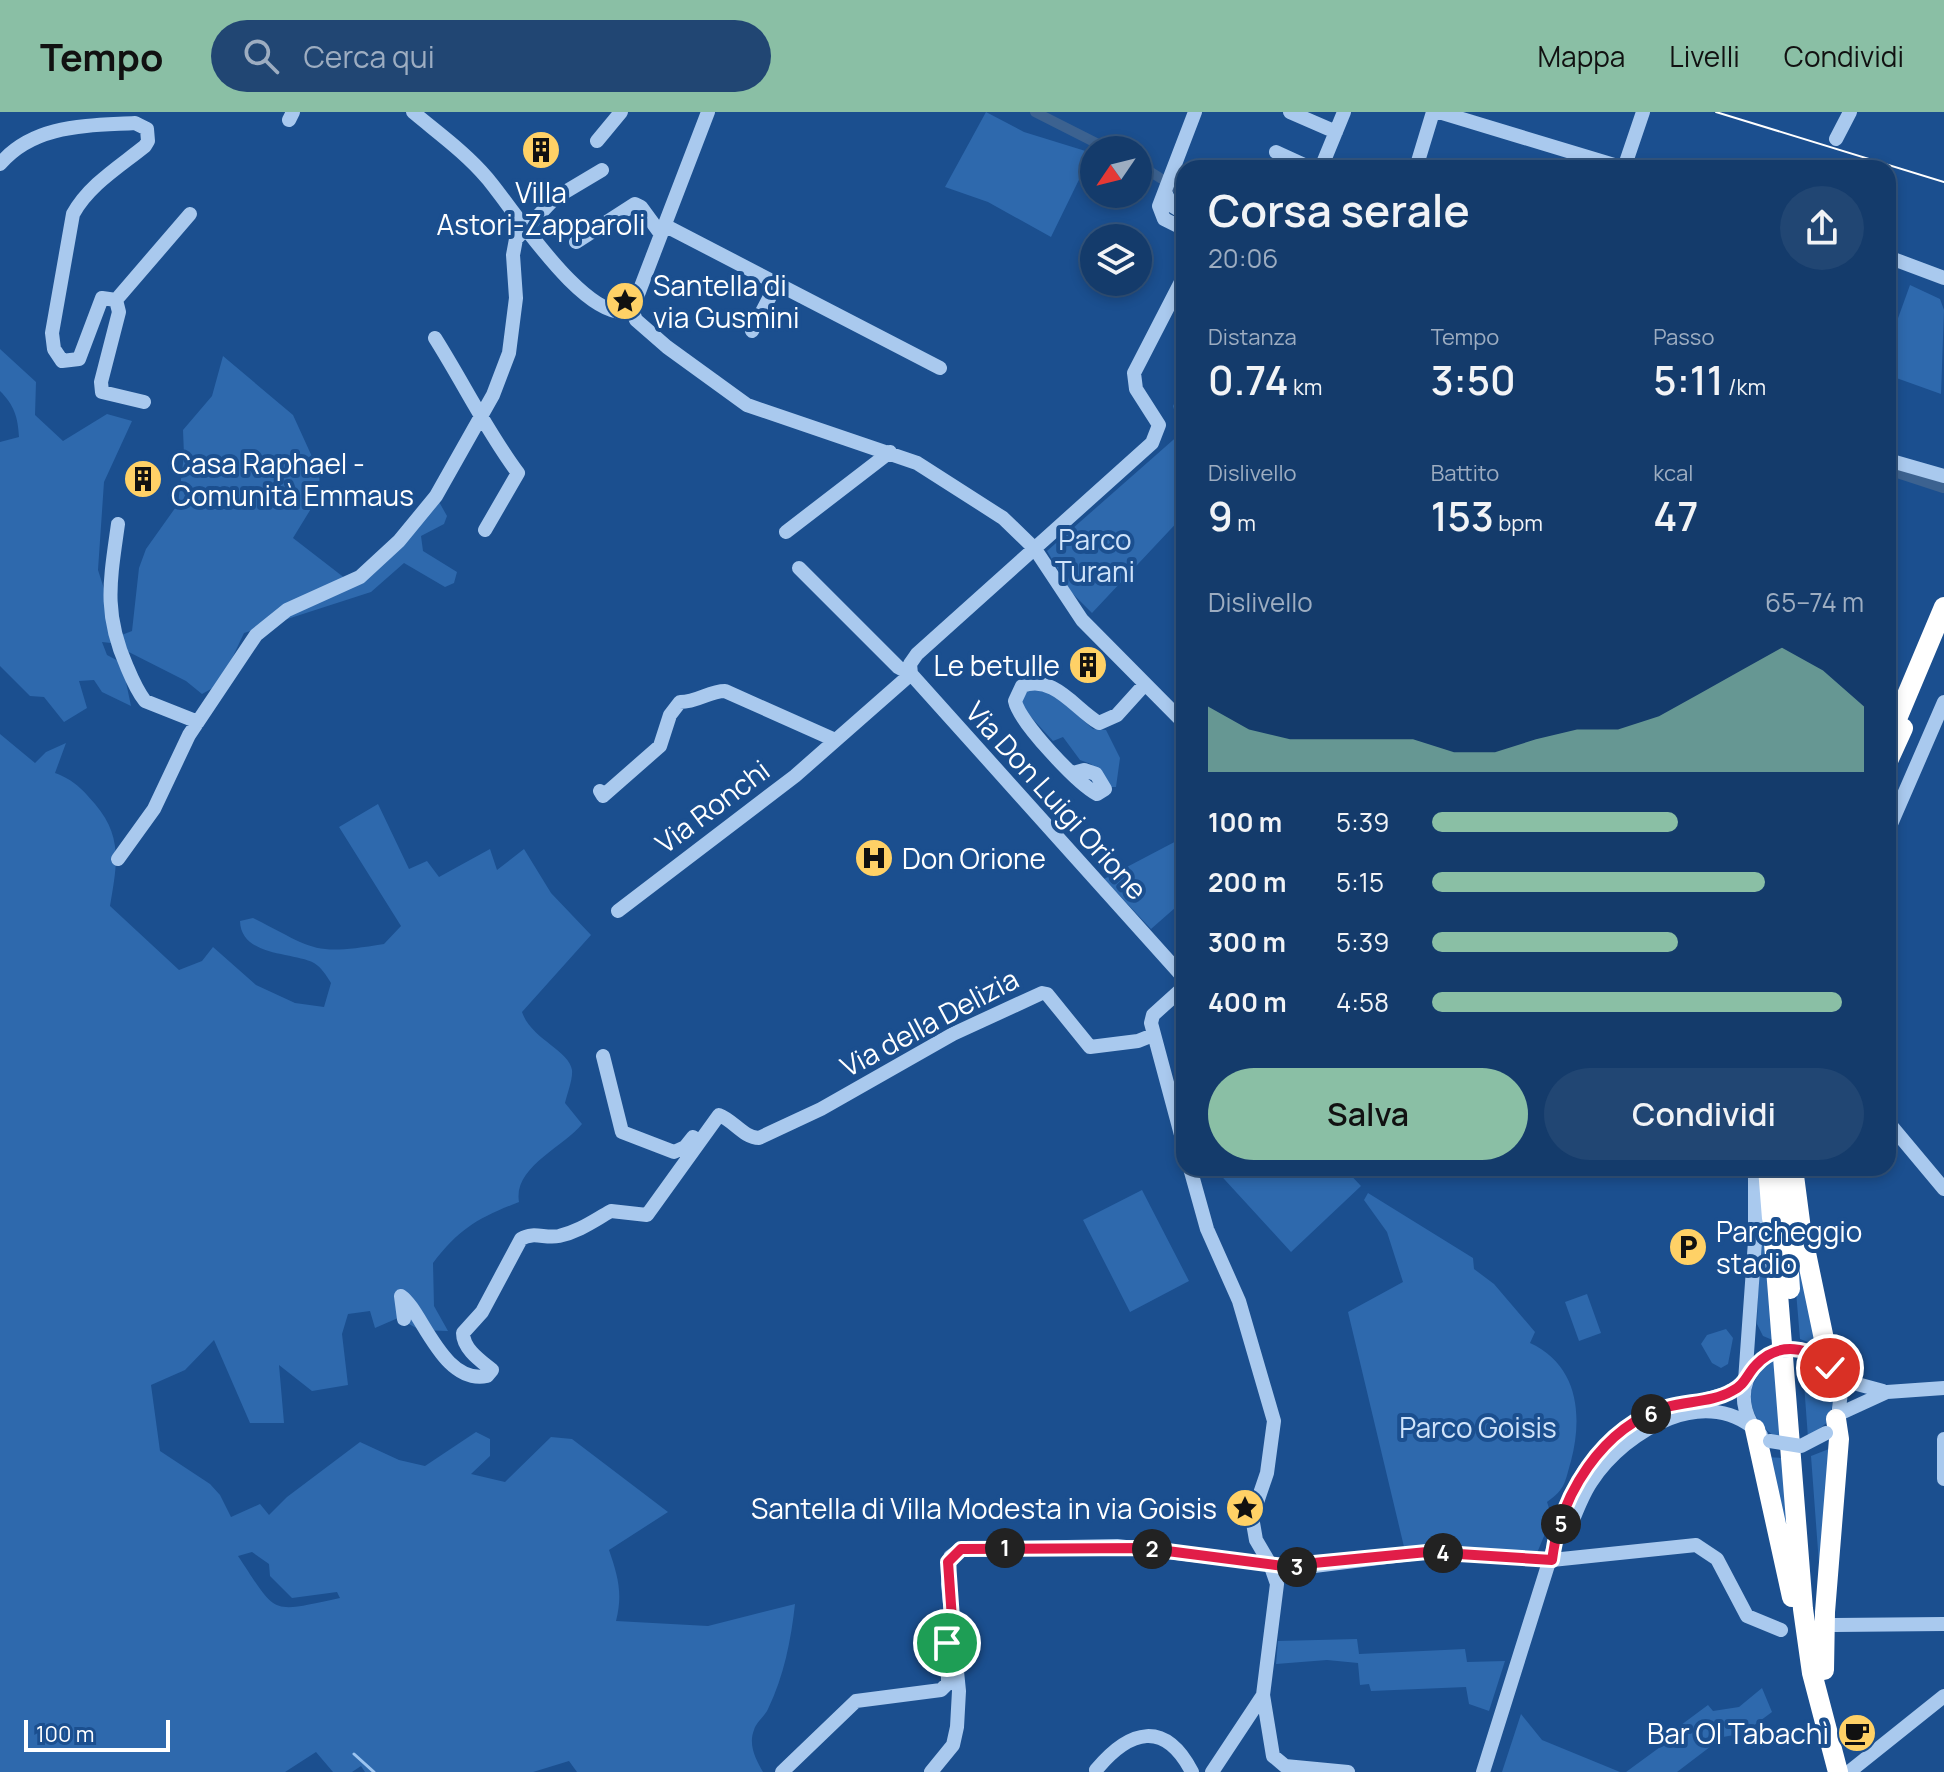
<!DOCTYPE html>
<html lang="it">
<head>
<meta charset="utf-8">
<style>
  body { margin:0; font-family:Manrope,sans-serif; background:#214673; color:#f1f3f6; height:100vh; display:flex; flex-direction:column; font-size:30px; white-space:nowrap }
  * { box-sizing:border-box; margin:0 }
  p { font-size:26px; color:#9dadc1 }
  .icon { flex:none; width:44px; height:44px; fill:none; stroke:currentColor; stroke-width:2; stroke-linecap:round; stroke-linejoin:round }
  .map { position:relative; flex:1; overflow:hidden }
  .sheet { position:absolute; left:1176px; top:48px; width:720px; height:1016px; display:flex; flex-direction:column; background:#143b6b; border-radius:24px; box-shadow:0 4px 12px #0003,0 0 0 2px #33557e }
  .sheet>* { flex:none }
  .needle { width:52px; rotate:235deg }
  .buttons { position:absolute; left:1080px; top:24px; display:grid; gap:16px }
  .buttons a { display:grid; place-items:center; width:72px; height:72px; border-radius:50%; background:#143b6b; box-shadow:0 4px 12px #0003,0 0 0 2px #33557e; font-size:40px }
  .scale { position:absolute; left:24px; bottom:20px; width:146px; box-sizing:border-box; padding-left:8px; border:4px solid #fff; border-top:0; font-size:22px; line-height:28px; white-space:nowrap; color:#fff; -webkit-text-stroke:6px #1b4f8f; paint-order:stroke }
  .pin { position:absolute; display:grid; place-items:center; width:68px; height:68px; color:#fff; margin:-34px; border:4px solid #fff; border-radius:50%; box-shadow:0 2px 8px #0007 }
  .km { position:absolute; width:40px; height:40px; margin:-20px; border-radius:50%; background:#222; color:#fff; font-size:22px; line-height:40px; text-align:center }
  .round { display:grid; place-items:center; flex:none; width:84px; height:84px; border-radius:42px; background:#214673 }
  .head { display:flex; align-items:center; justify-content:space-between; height:136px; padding:0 32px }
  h1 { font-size:44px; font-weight:600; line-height:60px }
  .stats { display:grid; grid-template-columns:repeat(3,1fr); gap:12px; height:136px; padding:8px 32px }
  .stats div { display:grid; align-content:center }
  .stats b { font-size:40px; font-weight:600 }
  .stats small { font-size:22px; font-weight:400 }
  .stats p { font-size:22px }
  .chart { height:224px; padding:16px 32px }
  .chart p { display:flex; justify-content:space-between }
  .chart svg { width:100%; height:144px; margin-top:8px; fill:#8abfa5; opacity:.7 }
  .button { display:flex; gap:16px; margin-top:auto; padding:16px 32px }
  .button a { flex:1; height:92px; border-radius:48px; background:#8abfa5; color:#111; font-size:32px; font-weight:600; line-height:92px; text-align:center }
  .button a+a { background:#214673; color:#f1f3f6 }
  ul { padding:0 32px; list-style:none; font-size:26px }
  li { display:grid; grid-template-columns:128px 96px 1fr; align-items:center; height:60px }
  li i { height:20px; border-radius:10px; background:#8abfa5 }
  header { display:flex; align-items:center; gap:48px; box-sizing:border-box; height:112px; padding:0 40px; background:#8abfa5; color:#111 }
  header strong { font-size:38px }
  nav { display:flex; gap:44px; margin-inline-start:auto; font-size:28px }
  .search { width:560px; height:72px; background:#214673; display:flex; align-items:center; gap:20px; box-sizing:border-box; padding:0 28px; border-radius:44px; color:#9dadc1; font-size:30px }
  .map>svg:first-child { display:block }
</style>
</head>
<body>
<header>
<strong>Tempo</strong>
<div class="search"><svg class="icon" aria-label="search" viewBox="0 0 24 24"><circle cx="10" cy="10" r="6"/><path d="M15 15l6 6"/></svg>Cerca qui</div>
<nav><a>Mappa</a><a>Livelli</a><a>Condividi</a></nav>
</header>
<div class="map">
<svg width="1944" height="1660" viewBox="0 0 1944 1660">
  <rect width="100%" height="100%" fill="#1b4f8f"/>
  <path fill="#2e69ad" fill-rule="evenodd" d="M 986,0 L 1024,20 L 1092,41 L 1051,125 L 988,90 L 945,75 Z
    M 1910,173 L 1940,187 L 1944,198 L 1941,282 L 1888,263 L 1888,234 Z
    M 0,237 L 36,270 L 35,303 L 63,329 L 107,302 L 132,309 L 104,370 L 98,458 L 119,524 L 132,519 L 139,456 L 146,437 L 178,392 L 184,343 L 183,318 L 212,284 L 223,244 L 293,303 L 319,360 L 320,382 L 293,426 L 346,467 L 373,461 L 438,388 L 447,404 L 444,412 L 421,424 L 423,439 L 457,460 L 454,471 L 445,475 L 404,451 L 371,480 L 244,521 L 220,572 L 202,582 L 186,569 L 111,531 L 102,530 L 107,543 L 122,551 L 131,594 L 102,580 L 94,568 L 79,569 L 87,596 L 64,610 L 44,585 L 30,584 L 0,554 L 0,330 L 19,325 C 18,305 14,293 0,279 Z
    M 1184,273 L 1184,403 L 1092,501 L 1072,481 L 1047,439 L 1181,321 L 1173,294 Z
    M 1027,577 L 1050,579 L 1093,617 L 1106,618 L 1120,646 L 1116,675 L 1111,675 L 1091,652 L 1080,648 L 1063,625 L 1053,629 L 1020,593 Z
    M 0,622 L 35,651 L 46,640 L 66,631 L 55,661 C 74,668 82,677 95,692 C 123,725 117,753 110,794 L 179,858 L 202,849 L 213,835 L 256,873 L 295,891 L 324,895 L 331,871 C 326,863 322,856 314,851 C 293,840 241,845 240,809 L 253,806 C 315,837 311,844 384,832 L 401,814 L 339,715 L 378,692 L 409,757 L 427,749 L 439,765 L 490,737 L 497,758 L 524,737 L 551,781 L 591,823 L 522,900 C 531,927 569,938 572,958 C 573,967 567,982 565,991 L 582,1012 C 564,1035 513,1055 519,1090 C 478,1106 460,1116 433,1151 L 434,1194 L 448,1219 L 420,1218 L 398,1206 L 375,1216 L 370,1199 L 348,1202 L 342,1222 L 348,1273 L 312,1279 L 279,1253 L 284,1311 L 250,1311 L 214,1228 L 185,1258 L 151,1273 L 160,1339 L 210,1372 L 220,1383 L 231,1405 L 260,1392 L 269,1403 L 287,1385 L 360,1330 L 399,1348 L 425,1354 L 476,1320 L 490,1327 L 490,1344 L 471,1362 L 505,1370 L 551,1325 L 572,1327 L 668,1400 L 609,1438 C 618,1464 623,1482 616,1509 L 708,1514 L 795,1492 C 791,1528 784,1564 768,1597 C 765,1604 756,1610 754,1618 C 748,1633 756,1648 763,1660 L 577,1660 L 569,1649 L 533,1660 L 365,1660 L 361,1654 L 352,1660 L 333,1660 L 316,1640 L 285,1660 L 0,1660 ZM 252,1440 L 269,1452 L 270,1464 L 292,1486 L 337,1480 L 340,1486 C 269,1501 278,1504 238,1444 Z
    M 1184,725 L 1184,788 L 1151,817 L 1104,767 Z
    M 1214,1056 L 1344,1056 L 1361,1074 L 1291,1140 Z
    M 1142,1078 L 1189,1169 L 1130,1200 L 1083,1108 Z
    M 1368,1081 L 1473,1146 L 1474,1157 L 1494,1172 L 1535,1220 L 1530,1231 C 1578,1253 1583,1303 1571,1349 C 1565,1369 1566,1377 1547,1390 L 1552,1405 L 1537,1441 L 1405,1439 L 1348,1200 L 1403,1170 L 1387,1120 L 1364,1088 Z
    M 1761,1094 L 1775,1229 L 1763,1224 L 1757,1212 Z
    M 1789,1096 L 1823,1236 L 1800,1227 Z
    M 1587,1182 L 1601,1221 L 1579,1229 L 1565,1190 Z
    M 1726,1217 L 1733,1226 L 1728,1252 L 1721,1256 L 1712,1251 L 1701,1232 L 1707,1223 Z
    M 1802,1244 L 1819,1253 L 1835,1280 L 1829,1309 L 1808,1326 Z
    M 1776,1247 L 1782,1328 C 1746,1311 1738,1269 1776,1247 Z
    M 1834,1335 L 1821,1479 L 1811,1344 Z
    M 1764,1345 L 1784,1346 L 1795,1474 Z
    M 1357,1527 L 1359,1542 L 1465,1537 L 1467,1550 L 1505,1549 L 1489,1599 L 1469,1592 L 1466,1575 L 1371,1579 L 1369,1572 L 1360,1573 L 1358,1551 L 1327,1548 L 1276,1552 L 1278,1529 Z
    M 1762,1576 L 1772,1600 L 1737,1626 L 1734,1623 L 1723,1625 L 1677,1660 L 1626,1660 L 1682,1619 L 1681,1613 L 1708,1593 L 1713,1599 L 1739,1595 Z
    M 1521,1602 L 1542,1628 L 1620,1660 L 1502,1660 Z"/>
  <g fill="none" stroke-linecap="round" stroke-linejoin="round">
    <path stroke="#9cc4f0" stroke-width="3" d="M 354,1642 L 374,1660"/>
    <path stroke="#3c6290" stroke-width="10" d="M 1035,0 L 1110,38
      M 1138,52 L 1184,81
      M 1888,358 L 1943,376"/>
    <path stroke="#a9c9ee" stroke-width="14" d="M 413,0 C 438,21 466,41 487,66 C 512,95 589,217 632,198
      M 1290,0 L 1336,20
      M 1439,0 L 1624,56 L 1643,0
      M 289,8 L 293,0
      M 1836,27 L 1850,0
      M 597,29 L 621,0
      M 1276,40 L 1311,56
      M 0,52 C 34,12 86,14 135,11 L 147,17 L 148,29 L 145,34 C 119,55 89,73 73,102 L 52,221 L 54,237 L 62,249 L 79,247 L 102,186 L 116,188 L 119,200 L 101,270 L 102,280 L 144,290
      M 1321,56 L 1344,0
      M 1416,56 L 1433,0
      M 1166,82 L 1171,93 L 1184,101
      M 664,113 L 940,256
      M 1184,117 L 1164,107 L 1159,94 L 1195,0
      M 576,130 L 635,92 L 641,95 L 660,121
      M 1888,145 L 1944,166
      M 116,188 L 190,102
      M 632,198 L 636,208 L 667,235 L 747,293 L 917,351 L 1003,406 L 1035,437 L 1082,508 L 1184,611
      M 632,198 L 708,0
      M 752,219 L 777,171
      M 435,226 C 464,272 486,318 518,361 L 485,418
      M 1888,348 L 1944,364
      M 118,412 C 110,469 103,501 127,555 C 132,567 137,579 145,589 L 198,610
      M 786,420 L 890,340
      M 799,456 L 898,555 L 911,562 L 1184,866
      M 911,562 L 910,552 L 917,542 L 1152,331 L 1159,313 L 1136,277 L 1134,261 L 1184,164
      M 1073,661 L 1084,658 L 1096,662 L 1105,677 L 1097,682 C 1078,672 1019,610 1015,589 L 1022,574 C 1054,562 1075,597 1099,611 L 1117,603 L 1145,572
      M 600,679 L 603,684 L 660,634 L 670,603 L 680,590 C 698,590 709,579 725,579 L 835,628
      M 1888,719 L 1944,590
      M 118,747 L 154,697 L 189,623 L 256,523 L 287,498 L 360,465 L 399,429 L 436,384 L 493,283 L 509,241 L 516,186 L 513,143 L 516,127 L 555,86 L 602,58
      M 618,799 L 795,664 L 911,562
      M 1184,875 L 1153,903 L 1151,911 L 1184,1034
      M 603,944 L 622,1020 L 674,1040 L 685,1035 L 693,1025
      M 1888,1010 L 1944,1077
      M 1190,1056 L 1207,1117 L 1239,1189 L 1274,1309 L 1267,1361 L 1252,1405 L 1256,1428 L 1270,1452 L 1306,1455 L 1427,1440 L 1552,1448 L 1696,1433 L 1717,1447 L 1747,1504 L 1781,1518
      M 404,1207 L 401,1184 C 422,1198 442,1273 487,1264 L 492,1258 C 481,1249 463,1237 463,1221 L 482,1200 L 521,1127 C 534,1119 545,1127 559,1124 C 580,1119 593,1109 611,1099 L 647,1103 L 719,1003 C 733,1008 744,1026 759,1026 L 821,997 L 953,922 L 1042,881 L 1047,882 L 1090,935 L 1138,929 L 1153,923
      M 1825,1250 L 1846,1269 L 1883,1279
      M 1833,1259 L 1841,1280 L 1838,1305
      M 1745,1269 L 1755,1129 L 1755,1056
      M 1839,1302 L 1887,1280 L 1944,1276
      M 1751,1311 C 1735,1281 1747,1251 1778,1239
      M 1944,1327 L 1944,1367
      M 1568,1420 C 1575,1403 1581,1385 1591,1370 C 1626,1317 1709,1269 1761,1323
      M 1834,1513 L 1944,1512
      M 1096,1658 C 1130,1617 1165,1608 1192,1660
      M 782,1660 L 856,1589 L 941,1578 L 948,1571 L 948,1548
      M 931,1660 L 953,1633 L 957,1615 L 959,1579 L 948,1472 L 950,1445 L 961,1437 L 1117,1434 L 1270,1452 L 1277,1472 L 1263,1583 L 1273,1644 L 1285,1654 L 1348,1660
      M 1212,1660 L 1263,1583
      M 1483,1660 L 1554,1434 L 1570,1385 L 1584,1359 L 1617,1324 L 1648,1303 L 1729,1281 L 1745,1271
      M 1849,1660 L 1944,1584"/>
    <path stroke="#fff" stroke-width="20" d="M 1888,628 L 1944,495
      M 1888,649 L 1903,616
      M 1768,1056 L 1803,1497 L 1812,1561 L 1838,1660
      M 1793,1056 L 1801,1117 L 1830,1256
      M 1783,1073 L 1790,1177
      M 1755,1317 L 1792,1485
      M 1824,1558 L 1825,1500 L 1839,1327 L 1836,1307"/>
    <path stroke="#fff" stroke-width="2" d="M 1716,0 L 1944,70"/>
    <path stroke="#a9c9ee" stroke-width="14" d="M 1778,1239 L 1800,1237 L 1820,1245
      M 1770,1329 L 1801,1334 L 1826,1321"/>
  </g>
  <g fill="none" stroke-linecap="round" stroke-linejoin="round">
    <g stroke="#fff" stroke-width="16">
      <path id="route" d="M 947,1531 L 953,1521 L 948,1450 L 961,1437 L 1144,1436 L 1283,1454 L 1427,1440 L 1552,1448 C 1560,1383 1602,1315 1667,1295 C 1688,1289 1713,1290 1732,1279 C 1745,1273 1747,1262 1756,1253 C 1778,1229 1811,1234 1830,1256"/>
    </g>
    <use href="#route" stroke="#e11d48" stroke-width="10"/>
  </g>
  <defs>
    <g id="building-disc" transform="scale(2)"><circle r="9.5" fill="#ffd166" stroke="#1b4f8f"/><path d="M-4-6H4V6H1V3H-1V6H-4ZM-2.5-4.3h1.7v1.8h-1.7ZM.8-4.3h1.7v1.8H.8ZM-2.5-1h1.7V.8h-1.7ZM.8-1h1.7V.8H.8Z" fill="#111"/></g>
    <g id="sight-disc" transform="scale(2)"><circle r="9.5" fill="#ffd166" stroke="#1b4f8f"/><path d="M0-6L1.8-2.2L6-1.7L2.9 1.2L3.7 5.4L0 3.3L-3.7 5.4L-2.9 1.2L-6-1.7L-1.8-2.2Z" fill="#111"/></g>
    <g id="hospital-disc" transform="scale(2)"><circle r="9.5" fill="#ffd166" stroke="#1b4f8f"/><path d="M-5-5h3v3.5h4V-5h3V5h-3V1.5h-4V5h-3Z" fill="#111"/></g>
    <g id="parking-disc" transform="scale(2)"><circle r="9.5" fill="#ffd166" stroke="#1b4f8f"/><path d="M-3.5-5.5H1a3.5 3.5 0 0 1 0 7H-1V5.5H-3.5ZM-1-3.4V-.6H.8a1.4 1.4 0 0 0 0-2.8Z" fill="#111"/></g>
    <g id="cafe-disc" transform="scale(2)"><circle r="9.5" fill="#ffd166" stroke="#1b4f8f"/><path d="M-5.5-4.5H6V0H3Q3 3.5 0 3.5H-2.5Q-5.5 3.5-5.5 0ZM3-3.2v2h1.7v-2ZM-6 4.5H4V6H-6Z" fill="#111"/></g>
  </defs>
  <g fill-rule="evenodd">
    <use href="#building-disc" x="541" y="38"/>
    <use href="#sight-disc" x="625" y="189"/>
    <use href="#building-disc" x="143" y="367"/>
    <use href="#building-disc" x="1088" y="553"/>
    <use href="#hospital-disc" x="874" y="746"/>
    <use href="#parking-disc" x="1688" y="1135"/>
    <use href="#sight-disc" x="1245" y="1396"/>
    <use href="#cafe-disc" x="1857" y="1621"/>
  </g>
  <g text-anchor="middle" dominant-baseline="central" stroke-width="8" stroke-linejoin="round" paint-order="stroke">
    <g font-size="28" fill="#fff" stroke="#1b4f8f" text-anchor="start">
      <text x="541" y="80" text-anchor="middle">Villa<tspan x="541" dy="32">Astori-Zapparoli</tspan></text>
      <text x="653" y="173">Santella di<tspan x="653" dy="32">via Gusmini</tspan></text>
      <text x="171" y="351">Casa Raphael -<tspan x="171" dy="32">Comunità Emmaus</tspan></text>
      <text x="1060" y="553" text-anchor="end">Le betulle</text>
      <text x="902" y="746">Don Orione</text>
      <text x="1716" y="1119">Parcheggio<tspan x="1716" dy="32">stadio</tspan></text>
      <text x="1217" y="1396" text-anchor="end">Santella di Villa Modesta in via Goisis</text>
      <text x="1829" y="1621" text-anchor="end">Bar Ol Tabachì</text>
    </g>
    <g font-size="28" fill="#cfe3fa" stroke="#1b4f8f">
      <text x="1095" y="427">Parco<tspan x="1095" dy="32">Turani</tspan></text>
      <text x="1478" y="1315">Parco Goisis</text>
    </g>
    <g font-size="28" fill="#fff" stroke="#1b4f8f">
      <text transform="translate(1057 688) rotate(48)">Via Don Luigi Orione</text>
      <text transform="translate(712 694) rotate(-37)">Via Ronchi</text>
      <text transform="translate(929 910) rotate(-28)">Via della Delizia</text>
    </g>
  </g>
</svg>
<div class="buttons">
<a><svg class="needle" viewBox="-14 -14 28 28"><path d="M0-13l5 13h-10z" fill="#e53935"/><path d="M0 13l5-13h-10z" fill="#9dadc1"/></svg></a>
<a><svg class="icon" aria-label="layers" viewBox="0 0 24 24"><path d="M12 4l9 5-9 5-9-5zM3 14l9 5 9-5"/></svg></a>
</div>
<div class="scale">100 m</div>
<div class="pin" style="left:947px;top:1531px;background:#1e9e55"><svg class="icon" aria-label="arrive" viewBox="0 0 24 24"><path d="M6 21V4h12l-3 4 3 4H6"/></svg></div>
<div class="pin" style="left:1830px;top:1256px;background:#d93025"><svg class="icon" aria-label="check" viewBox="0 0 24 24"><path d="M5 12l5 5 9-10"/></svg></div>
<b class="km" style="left:1005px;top:1436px">1</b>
<b class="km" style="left:1152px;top:1437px">2</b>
<b class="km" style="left:1297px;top:1455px">3</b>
<b class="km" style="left:1443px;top:1441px">4</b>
<b class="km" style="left:1561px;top:1412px">5</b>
<b class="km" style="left:1651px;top:1302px">6</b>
<section class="sheet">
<div class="head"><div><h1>Corsa serale</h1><p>20:06</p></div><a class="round"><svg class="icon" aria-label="share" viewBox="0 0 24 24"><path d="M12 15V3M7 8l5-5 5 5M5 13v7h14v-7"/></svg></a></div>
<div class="stats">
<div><p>Distanza</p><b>0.74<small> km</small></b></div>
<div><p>Tempo</p><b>3:50</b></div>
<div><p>Passo</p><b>5:11<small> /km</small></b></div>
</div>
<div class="stats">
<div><p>Dislivello</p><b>9<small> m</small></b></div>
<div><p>Battito</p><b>153<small> bpm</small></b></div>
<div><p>kcal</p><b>47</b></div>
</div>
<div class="chart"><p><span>Dislivello</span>65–74 m</p>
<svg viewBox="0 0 160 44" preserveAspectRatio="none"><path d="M0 44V24L10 31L20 34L30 34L40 34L50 34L60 38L70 38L80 34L90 31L100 31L110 27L120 20L130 13L140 6L150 13L160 24V44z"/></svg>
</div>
<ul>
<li><b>100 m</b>5:39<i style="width:57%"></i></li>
<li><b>200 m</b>5:15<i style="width:77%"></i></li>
<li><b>300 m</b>5:39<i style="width:57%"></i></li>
<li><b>400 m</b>4:58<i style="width:95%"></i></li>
</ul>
<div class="button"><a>Salva</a><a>Condividi</a></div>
</section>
</div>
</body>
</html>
